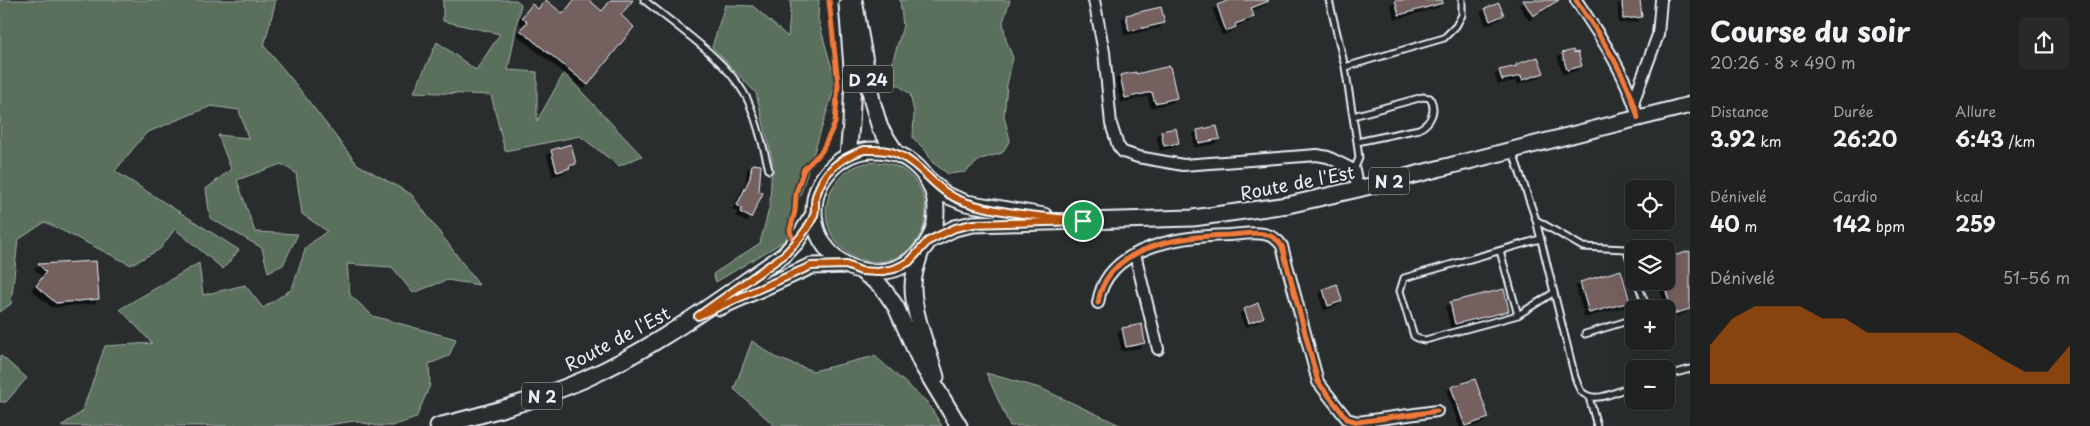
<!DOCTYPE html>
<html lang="fr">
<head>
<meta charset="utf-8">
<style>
  body { margin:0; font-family:"Playpen Sans",sans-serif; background:#282a2a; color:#f1f3f6; height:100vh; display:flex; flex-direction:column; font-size:19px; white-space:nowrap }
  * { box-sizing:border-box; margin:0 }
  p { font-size:16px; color:#a2a4a5 }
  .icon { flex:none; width:28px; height:28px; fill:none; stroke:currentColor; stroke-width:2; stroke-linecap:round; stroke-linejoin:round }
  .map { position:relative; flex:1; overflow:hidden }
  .side { display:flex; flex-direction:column; background:#202222; width:400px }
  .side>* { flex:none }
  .controls { position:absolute; left:1625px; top:180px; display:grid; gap:10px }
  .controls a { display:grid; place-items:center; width:50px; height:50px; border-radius:8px; background:#202222; box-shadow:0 5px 20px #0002,0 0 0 1px #3d3f40; font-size:25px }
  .pin { position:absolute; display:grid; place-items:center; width:42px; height:42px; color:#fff; margin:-21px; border:2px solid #fff; border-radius:50%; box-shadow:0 1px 5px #0007 }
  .round { display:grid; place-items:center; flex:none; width:52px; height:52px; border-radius:8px; background:#282a2a }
  .head { display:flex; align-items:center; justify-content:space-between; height:85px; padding:0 20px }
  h1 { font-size:28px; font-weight:700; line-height:38px }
  .stats { display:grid; grid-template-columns:repeat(3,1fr); gap:8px; height:85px; padding:5px 20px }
  .stats div { display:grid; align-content:center }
  .stats b { font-size:21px; font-weight:700 }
  .stats small { font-size:14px; font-weight:400 }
  .stats p { font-size:14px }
  .chart { height:140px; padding:10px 20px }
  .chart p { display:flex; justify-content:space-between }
  .chart svg { width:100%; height:90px; margin-top:5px; fill:#b45309; opacity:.7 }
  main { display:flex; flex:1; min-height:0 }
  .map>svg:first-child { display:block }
</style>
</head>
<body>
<main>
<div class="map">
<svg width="1690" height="426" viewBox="0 0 1690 426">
  <defs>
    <filter id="shadow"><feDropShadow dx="-4" dy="4" stdDeviation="0" flood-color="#0009"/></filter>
  </defs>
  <rect width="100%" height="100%" fill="#2a2d2e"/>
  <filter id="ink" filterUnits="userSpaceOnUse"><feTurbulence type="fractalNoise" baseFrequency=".02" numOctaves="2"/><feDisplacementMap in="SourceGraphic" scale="10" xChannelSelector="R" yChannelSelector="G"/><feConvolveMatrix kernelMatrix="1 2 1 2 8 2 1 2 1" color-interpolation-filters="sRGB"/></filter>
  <g filter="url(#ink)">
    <path fill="#5a705c" stroke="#a1b0aa" d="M 0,0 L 276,0 L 264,46 L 290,77 L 357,164 L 411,194 L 479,285 L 447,280 L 413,293 L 392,267 L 347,264 L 350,295 L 373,316 L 456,339 L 449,356 L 429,364 L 430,385 L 416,418 L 392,426 L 378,426 L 354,421 L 321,426 L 61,426 L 82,412 L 105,346 L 152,343 L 120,309 L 199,263 L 203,295 L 245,285 L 263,308 L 292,289 L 306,247 L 327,231 L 302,214 L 296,173 L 281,164 L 237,180 L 255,232 L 298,234 L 283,265 L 268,272 L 262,248 L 210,218 L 206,189 L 231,169 L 218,135 L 248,138 L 239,110 L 211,106 L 146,133 L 115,171 L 239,250 L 223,269 L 175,229 L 160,249 L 131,265 L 45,222 L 18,240 L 11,304 L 0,312 Z
      M 443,0 L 516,0 L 521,4 L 508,70 L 537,72 L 537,121 L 564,73 L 642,156 L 619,166 L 580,136 L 505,151 L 491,95 L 414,92 L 437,42 L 476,70 L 500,34 L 443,21 Z
      M 791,0 L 819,0 L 818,19 L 836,83 L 786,240 L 716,282 L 713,274 L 760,243 L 770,205 L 772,158 L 756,93 L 712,47 L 725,5 L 753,6 L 788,37 Z
      M 900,0 L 1010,0 L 1003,22 L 1006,40 L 1013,58 L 1007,85 L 1004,116 L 1010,140 L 1002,153 L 981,159 L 965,172 L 948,174 L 932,162 L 926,151 L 913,138 L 914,112 L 910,94 L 894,82 L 890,70 L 903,26 Z
      M826 212a50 50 0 1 1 100 0a50 50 0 1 1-100 0Z
      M 752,341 L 777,358 L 813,371 L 875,356 L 927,402 L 942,426 L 775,426 L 734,389 Z
      M 0,355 L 27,378 L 6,402 L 0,402 Z
      M 986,373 L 1040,388 L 1122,426 L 1010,426 Z"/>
    <path fill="#746160" stroke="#e8f1f8" filter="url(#shadow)" d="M 546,0 L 563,14 L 574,0 L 589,0 L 602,11 L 611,0 L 633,0 L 621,15 L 634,27 L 588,85 L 520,30 L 527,22 L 522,17 L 532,4 L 538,9 Z
      M 1230,0 L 1268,0 L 1269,1 L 1251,8 L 1254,17 L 1235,24 L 1236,27 L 1226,31 L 1217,5 Z
      M 1395,0 L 1442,0 L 1443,3 L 1399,15 Z
      M 1523,0 L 1559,0 L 1533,16 Z
      M 1622,0 L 1640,0 L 1642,17 L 1623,19 Z
      M 1499,3 L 1504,15 L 1490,21 L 1485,8 Z
      M 1161,7 L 1165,23 L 1129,31 L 1126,15 Z
      M 1573,50 L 1574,53 L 1578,52 L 1582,66 L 1567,70 L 1562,53 Z
      M 1538,57 L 1544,73 L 1522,80 L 1521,76 L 1502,80 L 1499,70 L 1517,66 L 1516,64 Z
      M 1170,66 L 1177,98 L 1155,103 L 1152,92 L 1125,98 L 1120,75 L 1136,72 L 1136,74 Z
      M 1217,126 L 1220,139 L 1199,143 L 1197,130 Z
      M 1176,128 L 1179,143 L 1164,146 L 1161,131 Z
      M 571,144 L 576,164 L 569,166 L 570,168 L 557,172 L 551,150 Z
      M 752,164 L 761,165 L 759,191 L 763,193 L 751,218 L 740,212 L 742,208 L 737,205 L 750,178 Z
      M 1690,251 L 1690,309 L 1673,314 L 1663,281 L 1666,281 L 1666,258 Z
      M 96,261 L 99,299 L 56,303 L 36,286 L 46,272 L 38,264 Z
      M 1621,270 L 1630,302 L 1589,313 L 1580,282 Z
      M 1337,284 L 1342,301 L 1328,306 L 1323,289 Z
      M 1504,289 L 1509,311 L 1455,324 L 1450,302 Z
      M 1258,303 L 1264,317 L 1249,323 L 1244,309 Z
      M 1142,324 L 1145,343 L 1126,347 L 1122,328 Z
      M 1475,379 L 1489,418 L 1465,426 L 1451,387 Z"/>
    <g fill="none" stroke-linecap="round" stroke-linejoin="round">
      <g stroke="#e8f1f8" stroke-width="9">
        <path id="service" d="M 644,0 C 676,26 724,58 744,93 C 755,111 764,149 769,170
          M 1329,0 L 1345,67 L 1357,142 L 1359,158 L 1354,170
          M 1345,67 L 1444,38 L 1456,26 L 1462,15 L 1462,0
          M 1353,116 L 1423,97 L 1430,98 C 1437,110 1431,123 1419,129 L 1357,142
          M 1513,153 L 1536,220 L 1575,377 C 1577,381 1578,388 1581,391 C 1594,406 1619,390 1634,385
          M 1536,220 L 1583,247 L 1626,249 L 1634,271
          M 1540,239 L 1404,278 L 1400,291 L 1414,336 L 1419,339 L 1425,340 L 1518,315 L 1553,293
          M 1500,251 L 1518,315
          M 1637,281 L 1647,309
          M 1585,334 L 1634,319
          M 1666,376 L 1690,369
          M 1589,397 L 1597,426"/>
      </g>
      <g stroke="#e8f1f8" stroke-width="14">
        <path id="minor" d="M 1094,0 L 1104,52 L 1111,124 L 1118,146 L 1123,152 L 1138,157 L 1183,165 L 1317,155 L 1328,157 L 1354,170 L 1358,189
          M 1576,0 C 1600,36 1628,76 1638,118
          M 1634,100 L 1658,35 L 1661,0
          M 1135,254 L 1158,349
          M 1098,303 C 1106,245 1183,236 1229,235 C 1248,234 1271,228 1282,246 L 1318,382 L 1347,419 L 1358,422 L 1437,411"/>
      </g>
      <g stroke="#e8f1f8" stroke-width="19">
        <path id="primary" d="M 854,0 L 872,101 L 880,128 L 897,154
          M 847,4 L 853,80 L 851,124 L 848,156
          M814 211a61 61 0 1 1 122 0a61 61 0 1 1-122 0Z
          M 928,179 L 946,195 L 966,203 L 1044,216
          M 928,241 L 955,228 L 973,224 L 1193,218 L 1288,205 L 1358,189 L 1690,105
          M 921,251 C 917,263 913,274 913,286 C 913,315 928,349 936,377
          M 861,271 L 880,285 L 887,294 L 896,307 L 921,363 L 959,426
          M 720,307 L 811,266 L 847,265
          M 438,426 C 487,414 537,400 583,380 C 656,348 719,299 784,255 L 796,242 L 814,214"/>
      </g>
      <use href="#service" stroke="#2a2d2e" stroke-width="5"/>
      <use href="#minor" stroke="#2a2d2e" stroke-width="10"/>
      <use href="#primary" stroke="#2a2d2e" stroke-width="15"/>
      <g stroke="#2a2d2e" stroke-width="8">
        <path id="cycleway" d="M 1576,0 C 1600,36 1628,76 1638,118
          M 792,238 L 790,230 L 795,211 L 796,193 L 804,169 L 822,151 L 835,123 L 838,84 L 829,0
          M 1098,303 C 1106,245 1183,236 1229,235 C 1248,234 1271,228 1282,246 L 1318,382 L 1347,419 L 1358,422 L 1437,411"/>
      </g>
      <use href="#cycleway" stroke="#f17a3a" stroke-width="5"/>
    </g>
  </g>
  <g fill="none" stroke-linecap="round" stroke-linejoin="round" filter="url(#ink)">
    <g stroke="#fff" stroke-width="10">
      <path id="route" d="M 864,150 C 875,150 887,149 897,154 C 924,165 934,192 965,202 C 1001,214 1045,216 1083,221 L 973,224 L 955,228 L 928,241 L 909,262 L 894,269 L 878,272 L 861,271 L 846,265 L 811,266 L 698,316 L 784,255 C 795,244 808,230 814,215 C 816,209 814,202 816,196 C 823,171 840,158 864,150 Z"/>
    </g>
    <use href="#route" stroke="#b45309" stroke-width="6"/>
  </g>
  <g text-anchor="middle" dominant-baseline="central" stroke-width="4" stroke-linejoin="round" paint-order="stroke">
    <g fill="#2a2d2e" stroke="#afb6bb" stroke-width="1">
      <rect x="843" y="65.5" width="50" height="27" rx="4"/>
      <rect x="1369" y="167.5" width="40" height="27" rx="4"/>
      <rect x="522" y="382.5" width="40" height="27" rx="4"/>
    </g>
    <g font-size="16" font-weight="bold" fill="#e8f1f8">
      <text x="868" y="79">D 24</text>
      <text x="1389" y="181">N 2</text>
      <text x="542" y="396">N 2</text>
    </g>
    <g font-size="18" fill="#e8f1f8" stroke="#2a2d2e">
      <text transform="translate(1297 182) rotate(-11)">Route de l'Est</text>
      <text transform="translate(617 338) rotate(-28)">Route de l'Est</text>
    </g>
  </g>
</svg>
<div class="controls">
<a><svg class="icon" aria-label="locate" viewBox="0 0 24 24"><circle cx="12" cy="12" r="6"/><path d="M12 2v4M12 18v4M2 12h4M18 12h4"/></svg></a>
<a><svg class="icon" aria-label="layers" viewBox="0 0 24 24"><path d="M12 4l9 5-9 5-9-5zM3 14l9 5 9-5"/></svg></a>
<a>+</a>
<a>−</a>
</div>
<div class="pin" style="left:1083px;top:221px;background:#1e9e55"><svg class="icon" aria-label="arrive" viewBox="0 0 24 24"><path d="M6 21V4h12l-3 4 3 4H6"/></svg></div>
</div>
<section class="side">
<div class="head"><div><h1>Course du soir</h1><p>20:26 · 8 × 490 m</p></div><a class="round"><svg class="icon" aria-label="share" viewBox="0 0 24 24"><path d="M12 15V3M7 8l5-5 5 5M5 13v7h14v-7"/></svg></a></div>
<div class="stats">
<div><p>Distance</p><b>3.92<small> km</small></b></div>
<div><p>Durée</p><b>26:20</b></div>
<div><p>Allure</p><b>6:43<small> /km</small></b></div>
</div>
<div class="stats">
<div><p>Dénivelé</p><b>40<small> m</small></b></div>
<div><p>Cardio</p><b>142<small> bpm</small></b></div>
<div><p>kcal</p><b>259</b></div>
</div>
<div class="chart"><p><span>Dénivelé</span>51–56 m</p>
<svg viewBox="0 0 160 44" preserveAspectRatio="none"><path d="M0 44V25L10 12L20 6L30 6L40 6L50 12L60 12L70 19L80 19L90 19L100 19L110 19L120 25L130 32L140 38L150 38L160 25V44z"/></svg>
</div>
</section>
</main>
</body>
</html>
